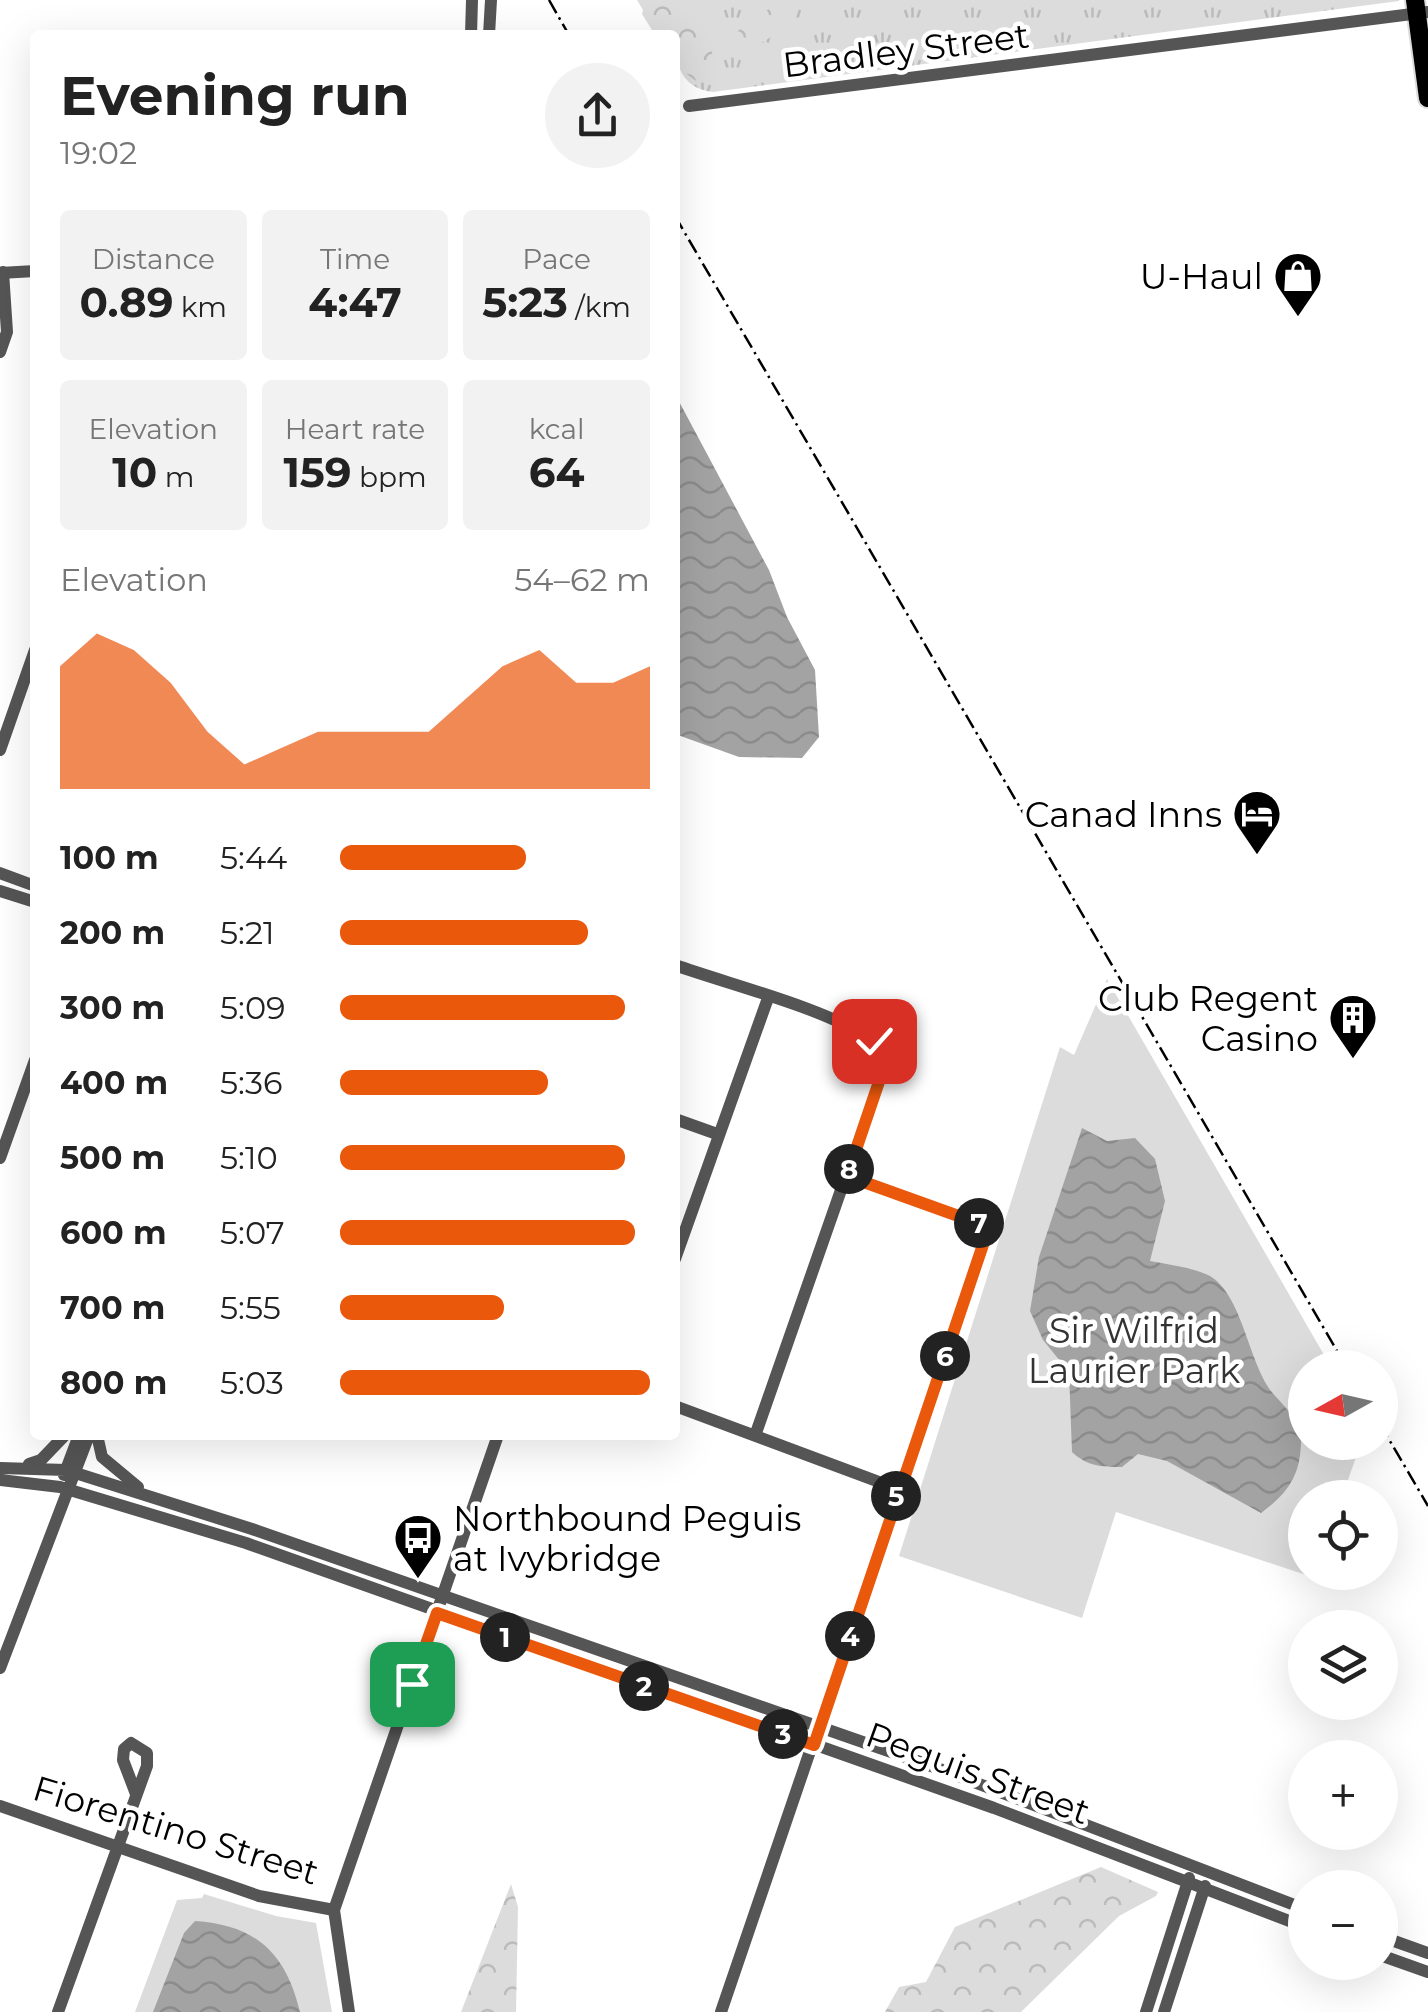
<!DOCTYPE html>
<html lang="en">
<head>
<meta charset="utf-8">
<style>
  body { margin:0; font-family:Montserrat,sans-serif; background:#f2f2f2; color:#222; height:100vh; display:flex; flex-direction:column; font-size:38px; white-space:nowrap }
  * { box-sizing:border-box; margin:0 }
  p { font-size:32px; color:#767676 }
  .icon { flex:none; width:55px; height:55px; fill:none; stroke:currentColor; stroke-width:2; stroke-linecap:round; stroke-linejoin:round }
  .map { position:relative; flex:1; overflow:hidden }
  .panel { position:absolute; left:30px; top:30px; width:650px; height:1410px; display:flex; flex-direction:column; background:#fff; border-radius:10px; box-shadow:0 10px 40px #0002 }
  .panel>* { flex:none }
  .needle { width:65px; rotate:262deg }
  .controls { position:absolute; left:1288px; top:1350px; display:grid; gap:20px }
  .controls a { display:grid; place-items:center; width:110px; height:110px; border-radius:50%; background:#fff; box-shadow:0 10px 40px #0002; font-size:50px }
  .pin { position:absolute; display:grid; place-items:center; width:85px; height:85px; color:#fff; margin:-42px; border-radius:20px; box-shadow:0 5px 15px #0006 }
  .km { position:absolute; width:50px; height:50px; margin:-25px; border-radius:50%; background:#222; color:#fff; font-size:28px; line-height:50px; text-align:center }
  .round { display:grid; place-items:center; flex:none; width:105px; height:105px; border-radius:52px; background:#f2f2f2 }
  .summary { display:flex; align-items:center; justify-content:space-between; height:170px; padding:0 30px }
  h1 { font-size:55px; font-weight:700; line-height:75px }
  .figures { display:grid; grid-template-columns:repeat(3,1fr); gap:15px; height:170px; padding:10px 30px }
  .figures div { display:grid; align-content:center; border-radius:10px; background:#f2f2f2; text-align:center }
  .figures b { font-size:42px; font-weight:700 }
  .figures small { font-size:28px; font-weight:400 }
  .figures p { font-size:28px }
  .chart { height:280px; padding:20px 30px }
  .chart p { display:flex; justify-content:space-between }
  .chart svg { width:100%; height:180px; margin-top:10px; fill:#ea580c; opacity:.7 }
  ul { padding:0 30px; list-style:none; font-size:32px }
  li { display:grid; grid-template-columns:160px 120px 1fr; align-items:center; height:75px }
  li i { height:25px; border-radius:12px; background:#ea580c }
  .map>svg:first-child { display:block }
</style>
</head>
<body>
<div class="map">
<svg width="1428" height="2012" viewBox="0 0 1428 2012">
  <defs>
    <pattern id="grass-tufts" width="24" height="20" patternUnits="userSpaceOnUse" patternTransform="scale(2.5)"><rect width="24" height="20" fill="#dcdcdc"/><path d="M3 7l-1-3M5 7V3M7 7l1-3M15 17l-1-3M17 17v-4M19 17l1-3" fill="none" stroke="#bbb"/></pattern>
    <pattern id="forest-crowns" width="20" height="18" patternUnits="userSpaceOnUse" patternTransform="scale(2.5)"><rect width="20" height="18" fill="#dcdcdc"/><path d="M2 6a3 3 0 1 1 6 0M12 15a3 3 0 1 1 6 0" fill="none" stroke="#bbb"/></pattern>
    <pattern id="water-waves" width="16" height="10" patternUnits="userSpaceOnUse" patternTransform="scale(2.5)"><rect width="16" height="10" fill="#a3a3a3"/><path d="M0 5q4-4 8 0t8 0" fill="none" stroke="#8b8b8b"/></pattern>
  </defs>
  <rect width="100%" height="100%" fill="#fff"/>
  <path fill="url(#grass-tufts)" d="M 637,0 L 1399,0 L 1399,1 L 713,92 C 680,88 675,63 675,35 L 658,35 Z"/>
  <path fill="url(#forest-crowns)" d="M 791,0 L 803,0 L 794,7 L 795,22 L 790,26 L 735,58 L 718,53 L 751,17 Z
    M 645,1 L 688,8 L 713,37 L 710,84 L 696,81 L 675,65 L 675,35 L 655,35 L 642,14 Z
    M 1101,1867 L 1158,1892 L 1156,1896 L 1119,1916 L 1021,2012 L 885,2012 L 899,1987 L 926,1982 L 955,1927 Z
    M 511,1884 L 518,1907 L 516,2012 L 461,2012 Z"/>
  <path fill="#dcdcdc" d="M 1107,979 L 1331,1367 L 1305,1368 L 1305,1442 L 1361,1443 L 1342,1497 L 1305,1498 L 1305,1572 L 1317,1573 L 1315,1578 L 1116,1512 L 1082,1618 L 899,1556 L 1060,1047 L 1074,1055 Z
    M 204,1894 L 276,1916 L 316,1923 L 332,2012 L 135,2012 L 177,1900 L 202,1898 Z"/>
  <path fill="url(#water-waves)" d="M 675,394 L 769,570 L 787,617 L 815,670 L 819,737 L 802,758 L 739,757 L 675,734 Z
    M 1082,1128 L 1107,1141 L 1135,1138 L 1155,1159 L 1165,1201 L 1150,1261 C 1167,1264 1194,1268 1210,1276 C 1242,1295 1248,1360 1271,1391 C 1284,1407 1302,1420 1301,1443 C 1300,1476 1288,1493 1261,1513 L 1167,1461 L 1138,1454 L 1122,1467 C 1101,1467 1087,1466 1072,1452 L 1069,1372 L 1043,1340 L 1030,1311 L 1039,1257 Z
    M 195,1921 C 257,1925 286,1954 300,2012 L 153,2012 L 184,1933 Z"/>
  <g fill="none" stroke-linecap="round" stroke-linejoin="round">
    <g stroke="#dbdbdb" stroke-width="22">
      <path id="major" d="M 1415,0 L 1428,98"/>
    </g>
    <path stroke="#555" stroke-width="12" d="M 471,35 L 472,0
      M 489,35 L 491,0
      M 689,106 L 1428,12
      M 0,273 L 35,271
      M 0,352 L 7,332 L 3,272
      M 0,750 L 35,650
      M 0,873 L 35,886
      M 0,891 L 35,902
      M 675,965 C 731,985 825,1008 872,1040 C 882,1047 883,1056 884,1067 L 756,1433
      M 675,1119 L 717,1134
      M 0,1158 L 35,1060
      M 847,1176 L 989,1227
      M 675,1259 L 768,998
      M 675,1406 L 898,1489
      M 97,1435 L 102,1457 L 138,1487
      M 29,1464 L 41,1460 L 65,1435
      M 0,1468 L 66,1470 L 252,1529 L 940,1769 L 1305,1909
      M 64,1475 L 79,1435
      M 0,1480 L 60,1487 L 246,1543 L 994,1808 L 1305,1927
      M 0,1668 L 89,1435
      M 0,1806 L 259,1896 L 334,1910
      M 1380,1936 L 1428,1953
      M 1380,1955 L 1428,1972
      M 58,2012 L 147,1766 L 147,1753 L 131,1743 L 124,1749 L 123,1760 L 136,1794
      M 349,2012 L 334,1910 L 498,1435
      M 721,2012 L 994,1212
      M 1146,2012 L 1189,1878
      M 1164,2012 L 1205,1886"/>
    <use href="#major" stroke="#000" stroke-width="18"/>
    <path stroke="#000" stroke-width="2.5" stroke-dasharray="15 5 2.5 5" stroke-linecap="butt" d="M 549,0 L 569,35
      M 675,216 L 1347,1368
      M 1380,1424 L 1428,1506"/>
  </g>
  <g fill="none" stroke-linecap="round" stroke-linejoin="round">
    <g stroke="#fff" stroke-width="20">
      <path id="route" d="M 412,1684 L 437,1613 L 814,1745 L 989,1227 L 847,1176 L 884,1067 L 883,1053 L 874,1041"/>
    </g>
    <use href="#route" stroke="#ea580c" stroke-width="12"/>
  </g>
  <defs>
    <g id="shop-pin" transform="scale(2.5)"><path d="M0 17L-7.5 6A9.5 9.5 0 1 1 7.5 6Z" fill="#000" stroke="#fff"/><path d="M-5-2.5h2.3a2.7 3.5 0 0 1 5.4 0H5L5.5 6h-11ZM-1.5-2.5h3a1.5 2.3 0 0 0-3 0Z" fill="#fff"/></g>
    <g id="hotel-pin" transform="scale(2.5)"><path d="M0 17L-7.5 6A9.5 9.5 0 1 1 7.5 6Z" fill="#000" stroke="#fff"/><path d="M-6-4.5h1.5V1H6V5H4.5V3h-9V5H-6ZM-4 0a1.8 1.8 0 1 1 3.6 0ZM.5 0V-2.5h3Q6-2.5 6 0Z" fill="#fff"/></g>
    <g id="building-pin" transform="scale(2.5)"><path d="M0 17L-7.5 6A9.5 9.5 0 1 1 7.5 6Z" fill="#000" stroke="#fff"/><path d="M-4-6H4V6H1V3H-1V6H-4ZM-2.5-4.3h1.7v1.8h-1.7ZM.8-4.3h1.7v1.8H.8ZM-2.5-1h1.7V.8h-1.7ZM.8-1h1.7V.8H.8Z" fill="#fff"/></g>
    <g id="bus-pin" transform="scale(2.5)"><path d="M0 17L-7.5 6A9.5 9.5 0 1 1 7.5 6Z" fill="#000" stroke="#fff"/><path d="M-5-6H5V4H4V6H2V4H-2V6H-4V4H-5ZM-3.5-4V0h7V-4ZM-3.5 1.2v1.5H-2V1.2ZM2 1.2v1.5H3.5V1.2Z" fill="#fff"/></g>
  </defs>
  <g fill-rule="evenodd">
    <use href="#shop-pin" x="1298" y="276"/>
    <use href="#hotel-pin" x="1257" y="814"/>
    <use href="#building-pin" x="1353" y="1018"/>
    <use href="#bus-pin" x="418" y="1538"/>
  </g>
  <g text-anchor="middle" dominant-baseline="central" stroke-width="9" stroke-linejoin="round" paint-order="stroke">
    <g font-size="35" fill="#000" stroke="#fff">
      <text transform="translate(906 50) rotate(-7)">Bradley Street</text>
      <text transform="translate(978 1773) rotate(20)">Peguis Street</text>
      <text transform="translate(176 1830) rotate(17)">Fiorentino Street</text>
    </g>
    <g font-size="35" fill="#000" stroke="#fff" text-anchor="end">
      <text x="1263" y="276">U-Haul</text>
      <text x="1222" y="814">Canad Inns</text>
      <text x="1318" y="998">Club Regent<tspan x="1318" dy="40">Casino</tspan></text>
      <text x="453" y="1518" text-anchor="start">Northbound Peguis<tspan x="453" dy="40">at Ivybridge</tspan></text>
    </g>
    <g font-size="35" fill="#333" stroke="#fff">
      <text x="1134" y="1330">Sir Wilfrid<tspan x="1134" dy="40">Laurier Park</tspan></text>
    </g>
  </g>
</svg>
<div class="controls">
<a><svg class="needle" viewBox="-14 -14 28 28"><path d="M0-13l5 13h-10z" fill="#e53935"/><path d="M0 13l5-13h-10z" fill="#767676"/></svg></a>
<a><svg class="icon" aria-label="locate" viewBox="0 0 24 24"><circle cx="12" cy="12" r="6"/><path d="M12 2v4M12 18v4M2 12h4M18 12h4"/></svg></a>
<a><svg class="icon" aria-label="layers" viewBox="0 0 24 24"><path d="M12 4l9 5-9 5-9-5zM3 14l9 5 9-5"/></svg></a>
<a>+</a>
<a>−</a>
</div>
<div class="pin" style="left:412px;top:1684px;background:#1e9e55"><svg class="icon" aria-label="arrive" viewBox="0 0 24 24"><path d="M6 21V4h12l-3 4 3 4H6"/></svg></div>
<div class="pin" style="left:874px;top:1041px;background:#d93025"><svg class="icon" aria-label="check" viewBox="0 0 24 24"><path d="M5 12l5 5 9-10"/></svg></div>
<b class="km" style="left:505px;top:1637px">1</b>
<b class="km" style="left:644px;top:1686px">2</b>
<b class="km" style="left:783px;top:1734px">3</b>
<b class="km" style="left:850px;top:1636px">4</b>
<b class="km" style="left:896px;top:1496px">5</b>
<b class="km" style="left:945px;top:1356px">6</b>
<b class="km" style="left:979px;top:1223px">7</b>
<b class="km" style="left:849px;top:1169px">8</b>
<section class="panel">
<div class="summary"><div><h1>Evening run</h1><p>19:02</p></div><a class="round"><svg class="icon" aria-label="share" viewBox="0 0 24 24"><path d="M12 15V3M7 8l5-5 5 5M5 13v7h14v-7"/></svg></a></div>
<div class="figures">
<div><p>Distance</p><b>0.89<small> km</small></b></div>
<div><p>Time</p><b>4:47</b></div>
<div><p>Pace</p><b>5:23<small> /km</small></b></div>
</div>
<div class="figures">
<div><p>Elevation</p><b>10<small> m</small></b></div>
<div><p>Heart rate</p><b>159<small> bpm</small></b></div>
<div><p>kcal</p><b>64</b></div>
</div>
<div class="chart"><p><span>Elevation</span>54–62 m</p>
<svg viewBox="0 0 160 44" preserveAspectRatio="none"><path d="M0 44V14L10 6L20 10L30 18L40 30L50 38L60 34L70 30L80 30L90 30L100 30L110 22L120 14L130 10L140 18L150 18L160 14V44z"/></svg>
</div>
<ul>
<li><b>100 m</b>5:44<i style="width:60%"></i></li>
<li><b>200 m</b>5:21<i style="width:80%"></i></li>
<li><b>300 m</b>5:09<i style="width:92%"></i></li>
<li><b>400 m</b>5:36<i style="width:67%"></i></li>
<li><b>500 m</b>5:10<i style="width:92%"></i></li>
<li><b>600 m</b>5:07<i style="width:95%"></i></li>
<li><b>700 m</b>5:55<i style="width:53%"></i></li>
<li><b>800 m</b>5:03<i style="width:100%"></i></li>
</ul>
</section>
</div>
</body>
</html>
